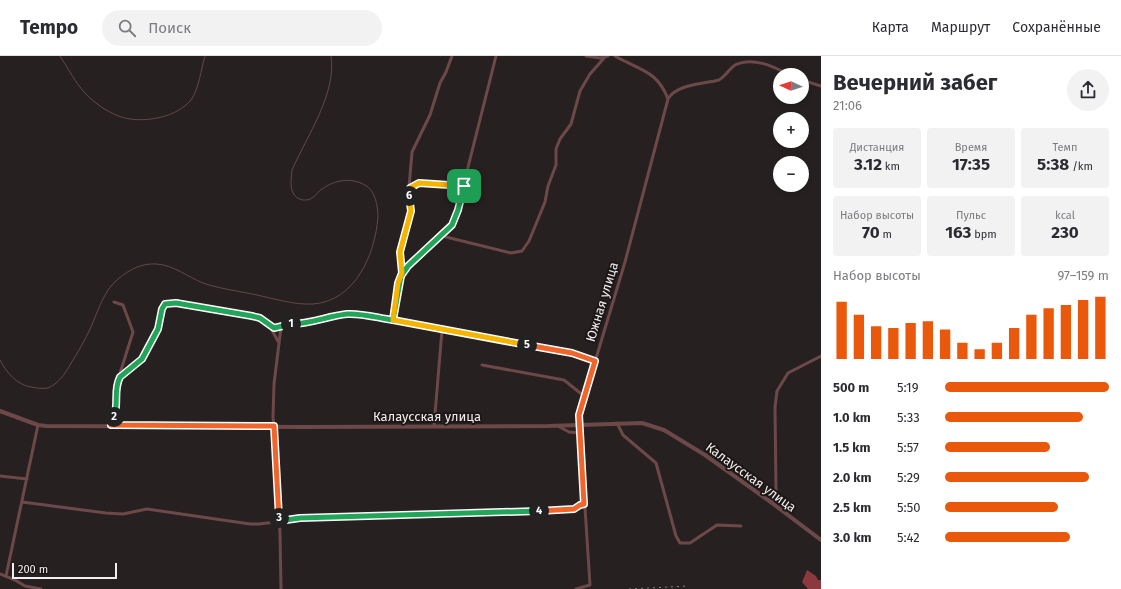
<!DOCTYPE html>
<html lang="ru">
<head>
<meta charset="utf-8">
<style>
  body { margin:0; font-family:"Fira Sans",sans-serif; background:#f2f2f3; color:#2b2b33; height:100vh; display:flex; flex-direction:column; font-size:15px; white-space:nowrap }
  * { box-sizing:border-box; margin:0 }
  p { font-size:13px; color:#7c7c81 }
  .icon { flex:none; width:22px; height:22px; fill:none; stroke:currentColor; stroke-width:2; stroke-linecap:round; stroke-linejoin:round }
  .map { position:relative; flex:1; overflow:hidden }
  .sheet { display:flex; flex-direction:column; background:#fff; width:300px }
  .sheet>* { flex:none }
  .needle { width:26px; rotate:273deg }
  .fabs { position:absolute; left:773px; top:12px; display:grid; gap:8px }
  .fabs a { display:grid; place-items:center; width:36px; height:36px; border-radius:50%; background:#fff; box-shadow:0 2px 6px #0003; font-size:20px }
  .scale { position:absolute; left:12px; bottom:10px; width:105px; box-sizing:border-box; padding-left:4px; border:2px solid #f3eeee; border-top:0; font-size:11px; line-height:14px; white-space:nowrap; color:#f3eeee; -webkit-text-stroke:3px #1d1717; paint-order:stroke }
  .pin { position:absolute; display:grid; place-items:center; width:34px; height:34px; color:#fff; margin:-17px; border-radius:8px; box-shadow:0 2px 6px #0006 }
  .km { position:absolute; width:20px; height:20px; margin:-10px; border-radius:50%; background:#222; color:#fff; font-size:11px; line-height:20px; text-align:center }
  .round { display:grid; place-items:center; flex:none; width:42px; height:42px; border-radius:21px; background:#f2f2f3 }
  .head { display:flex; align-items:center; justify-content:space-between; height:68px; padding:0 12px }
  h1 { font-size:22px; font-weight:700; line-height:30px }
  .stats { display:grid; grid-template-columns:repeat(3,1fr); gap:6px; height:68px; padding:4px 12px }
  .stats div { display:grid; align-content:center; border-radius:4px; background:#f2f2f3; text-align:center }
  .stats b { font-size:17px; font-weight:700 }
  .stats small { font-size:11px; font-weight:400 }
  .stats p { font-size:11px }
  .chart { height:112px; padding:8px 12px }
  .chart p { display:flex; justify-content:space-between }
  .chart svg { width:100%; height:72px; margin-top:4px; stroke:#ea580c; stroke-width:6 }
  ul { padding:0 12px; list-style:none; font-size:13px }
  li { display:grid; grid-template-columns:64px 48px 1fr; align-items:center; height:30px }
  li i { height:10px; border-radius:5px; background:#ea580c }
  header { display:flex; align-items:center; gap:24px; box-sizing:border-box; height:56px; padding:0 20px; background:#fff; border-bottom:1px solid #e1e1e2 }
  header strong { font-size:19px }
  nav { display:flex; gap:22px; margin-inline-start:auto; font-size:14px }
  .search { width:280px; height:36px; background:#f2f2f3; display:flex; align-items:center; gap:10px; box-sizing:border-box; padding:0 14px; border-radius:22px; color:#7c7c81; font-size:15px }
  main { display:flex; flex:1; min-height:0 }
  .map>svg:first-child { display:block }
</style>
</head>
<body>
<header>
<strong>Tempo</strong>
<div class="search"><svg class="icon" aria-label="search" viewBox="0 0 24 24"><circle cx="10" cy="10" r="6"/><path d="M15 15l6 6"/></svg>Поиск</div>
<nav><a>Карта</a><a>Маршрут</a><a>Сохранённые</a></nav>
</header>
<main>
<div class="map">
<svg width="821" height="533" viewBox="0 0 821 533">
  <rect width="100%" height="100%" fill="#272020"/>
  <path fill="#8b393c" d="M 807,514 L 816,520 L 818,524 L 821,524 L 821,533 L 808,533 L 802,526 Z"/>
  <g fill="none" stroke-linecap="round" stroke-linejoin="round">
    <path stroke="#64474a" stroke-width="1" d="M 60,0 C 68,12 76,28 86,38 C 95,48 112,59 125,62 C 146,67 177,61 191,44 C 199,33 201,13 205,0
      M 0,304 C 6,316 17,329 31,331 C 36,332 43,333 48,332 C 58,328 65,318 70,309 C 78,296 85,284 91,271 C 98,255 104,234 118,223 C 130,213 142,207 157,208 C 173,209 188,221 203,227 C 220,233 239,235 257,239 C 275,243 295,249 313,248 C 355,245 375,199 378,161 C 378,150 375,134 365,129 C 350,121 335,124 322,133 C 318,135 316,140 312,142 C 310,144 306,144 303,144 C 288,141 291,125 292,114 C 307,80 337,37 331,0"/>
    <path stroke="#6d4848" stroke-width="3" d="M 586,0 L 600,2 L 608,0
      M 615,0 C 639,14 657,14 668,43
      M 802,24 L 821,30
      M 410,132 L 419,127 L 464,130
      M 442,180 L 511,197 L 522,195 L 529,185 L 545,146 L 548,130 L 556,109 L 556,93 L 560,83 L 571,68 L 580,35 L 590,18 L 605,1
      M 402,217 L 400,196 L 411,155 L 408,143 L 412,96 L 430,59 L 440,27 L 446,16 L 452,0
      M 393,264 C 396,249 395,229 403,216 C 416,196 445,186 455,163 L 496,0
      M 269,269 L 279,287
      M 482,309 L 564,324 L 584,340
      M 120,321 L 142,303 L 158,273 L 163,250 L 170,246 L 256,260 L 275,272 L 281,271 L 287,268 L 306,267 L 332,260 L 359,258 L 442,274 L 572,297 L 595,305
      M 617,367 L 623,379 L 656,407 L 676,480 L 680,487 L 690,487 L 717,469 L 741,470
      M 111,369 L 115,358 L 116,330 L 133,276 L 123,249 L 114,246
      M 434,370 L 442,274
      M 558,370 L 569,376 L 579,377
      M 0,420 L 27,423
      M 22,446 L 106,457 L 123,458 L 147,453 L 250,468 L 259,468 L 300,463 L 564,454 L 574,453 L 580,449 L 584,448
      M 772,447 L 776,434 L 775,351 L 777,335 L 788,317 L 821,300
      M 0,518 L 15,524 L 25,530 L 41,533
      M 6,520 L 38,369
      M 281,533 L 280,477 L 273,361 L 274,328 L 281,271
      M 576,533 L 590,529 L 579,359 L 625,206 L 668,43 C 676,28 704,28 719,24 C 726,20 729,13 735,9 C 753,0 774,11 790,19"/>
    <path stroke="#6d4848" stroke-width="4" d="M 0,355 L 38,369 L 46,370 L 302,371 L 548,370 L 642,367 L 664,374 L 705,399 L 772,447 L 821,484"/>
    <path stroke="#898282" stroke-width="1" stroke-dasharray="2 4" stroke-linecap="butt" d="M 629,533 L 688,530"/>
  </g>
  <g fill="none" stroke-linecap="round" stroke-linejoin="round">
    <g stroke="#fff" stroke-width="8">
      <path id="split-1" d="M 291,268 C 310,268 328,260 347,258 C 362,257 378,262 393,264 L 401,220 L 408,210 L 452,169 L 458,154 L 464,130"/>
    </g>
    <g stroke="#fff" stroke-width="8">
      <path id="split-2" d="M 114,361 C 119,348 113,334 120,321 L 142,303 L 158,273 L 162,253 L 165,248 L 176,247 L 252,260 L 260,262 L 274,272 L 291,268"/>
    </g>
    <g stroke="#fff" stroke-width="8">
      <path id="split-3" d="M 114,361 L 111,369 L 274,370 L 279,462"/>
    </g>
    <g stroke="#fff" stroke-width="8">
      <path id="split-4" d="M 279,462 L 279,465 L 300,462 L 539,455"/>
    </g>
    <g stroke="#fff" stroke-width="8">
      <path id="split-5" d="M 527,289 L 572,297 L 595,305 L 579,359 L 584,448 L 580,449 L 574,453 L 539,455"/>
    </g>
    <g stroke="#fff" stroke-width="8">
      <path id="split-6" d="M 409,140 L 411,155 L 400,196 L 402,217 L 398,227 L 393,264 L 527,289"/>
    </g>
    <g stroke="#fff" stroke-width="8">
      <path id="split-7" d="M 409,140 L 410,132 L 419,127 L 464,130"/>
    </g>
    <use href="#split-1" stroke="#22a559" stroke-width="5"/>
    <use href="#split-2" stroke="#22a559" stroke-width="5"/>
    <use href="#split-3" stroke="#f0652b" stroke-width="5"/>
    <use href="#split-4" stroke="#22a559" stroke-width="5"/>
    <use href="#split-5" stroke="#f0652b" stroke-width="5"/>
    <use href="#split-6" stroke="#f5b400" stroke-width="5"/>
    <use href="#split-7" stroke="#f5b400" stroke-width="5"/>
  </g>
  <g text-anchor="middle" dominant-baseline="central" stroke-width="4" stroke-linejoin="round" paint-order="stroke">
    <g font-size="13" fill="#f3eeee" stroke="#1d1717">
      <text transform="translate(602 246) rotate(-73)">Южная улица</text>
      <text x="427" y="360">Калаусская улица</text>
      <text transform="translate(751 421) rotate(36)">Калаусская улица</text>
    </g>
  </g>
</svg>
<div class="fabs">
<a><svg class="needle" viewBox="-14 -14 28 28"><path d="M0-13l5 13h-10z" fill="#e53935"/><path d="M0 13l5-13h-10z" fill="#7c7c81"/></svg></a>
<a>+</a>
<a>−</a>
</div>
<div class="scale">200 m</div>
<div class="pin" style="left:464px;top:130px;background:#1e9e55"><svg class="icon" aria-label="arrive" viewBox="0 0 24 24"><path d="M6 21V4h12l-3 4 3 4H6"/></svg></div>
<b class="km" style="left:291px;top:268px">1</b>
<b class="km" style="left:114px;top:361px">2</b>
<b class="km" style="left:279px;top:462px">3</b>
<b class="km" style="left:539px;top:455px">4</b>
<b class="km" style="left:527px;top:289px">5</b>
<b class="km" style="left:409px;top:140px">6</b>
</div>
<section class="sheet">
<div class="head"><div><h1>Вечерний забег</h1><p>21:06</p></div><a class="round"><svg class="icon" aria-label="share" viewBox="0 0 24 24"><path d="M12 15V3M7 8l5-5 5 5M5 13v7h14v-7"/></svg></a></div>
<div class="stats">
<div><p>Дистанция</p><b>3.12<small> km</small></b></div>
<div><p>Время</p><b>17:35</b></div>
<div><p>Темп</p><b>5:38<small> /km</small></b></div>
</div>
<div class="stats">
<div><p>Набор высоты</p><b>70<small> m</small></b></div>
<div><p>Пульс</p><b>163<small> bpm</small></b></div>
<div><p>kcal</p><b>230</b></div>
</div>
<div class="chart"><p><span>Набор высоты</span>97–159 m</p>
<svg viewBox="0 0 160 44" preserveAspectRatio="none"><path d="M5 44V9M15 44V17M25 44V24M35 44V25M45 44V22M55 44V21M65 44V26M75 44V34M85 44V38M95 44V34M105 44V25M115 44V17M125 44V13M135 44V11M145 44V8M155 44V6"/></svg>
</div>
<ul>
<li><b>500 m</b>5:19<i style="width:100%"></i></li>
<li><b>1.0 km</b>5:33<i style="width:84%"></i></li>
<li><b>1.5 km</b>5:57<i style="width:64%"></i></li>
<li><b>2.0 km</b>5:29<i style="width:88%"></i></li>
<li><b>2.5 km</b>5:50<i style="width:69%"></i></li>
<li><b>3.0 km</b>5:42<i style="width:76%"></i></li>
</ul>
</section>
</main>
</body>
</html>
